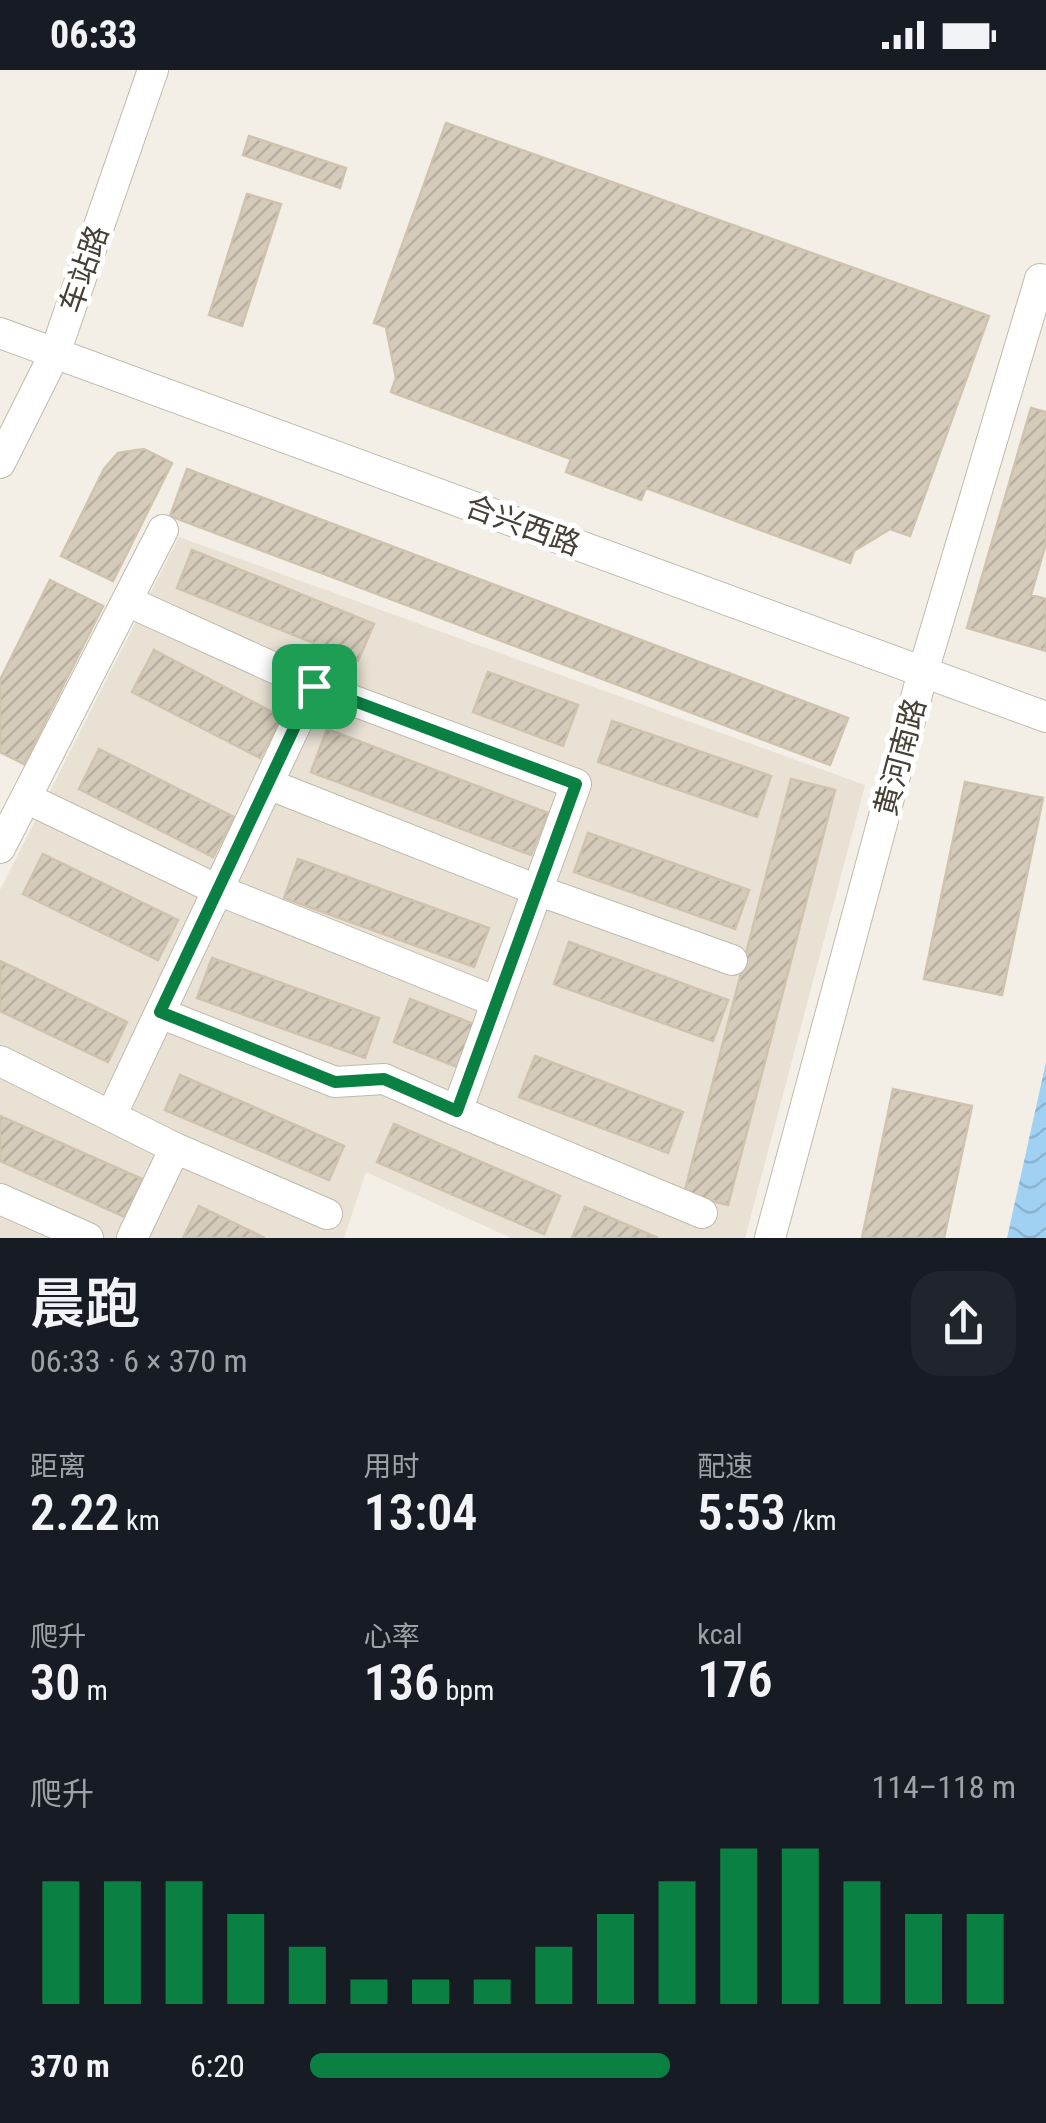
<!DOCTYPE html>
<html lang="zh">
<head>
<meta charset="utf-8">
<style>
  body { margin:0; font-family:"Roboto Condensed","Noto Sans SC",sans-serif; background:#20242c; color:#f1f3f6; height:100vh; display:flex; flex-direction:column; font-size:38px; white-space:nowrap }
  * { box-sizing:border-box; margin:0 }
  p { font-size:32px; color:#9ea1a6 }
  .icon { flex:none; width:55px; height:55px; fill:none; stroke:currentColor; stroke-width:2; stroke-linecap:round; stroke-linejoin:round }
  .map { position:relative; height:1168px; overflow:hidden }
  .side { display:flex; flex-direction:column; background:#171b24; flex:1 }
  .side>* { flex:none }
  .pin { position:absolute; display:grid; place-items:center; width:85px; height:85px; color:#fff; margin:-42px; border-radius:20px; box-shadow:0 5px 15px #0006 }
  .round { display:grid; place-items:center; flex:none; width:105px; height:105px; border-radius:30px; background:#20242c }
  .summary { display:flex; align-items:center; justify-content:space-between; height:170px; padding:0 30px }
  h1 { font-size:55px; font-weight:600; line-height:75px }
  .figures { display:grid; grid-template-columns:repeat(3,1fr); gap:15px; height:170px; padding:10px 30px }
  .figures div { display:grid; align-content:center }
  .figures b { font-size:50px; font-weight:600 }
  .figures small { font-size:28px; font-weight:400 }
  .figures p { font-size:28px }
  .chart { height:280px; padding:20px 30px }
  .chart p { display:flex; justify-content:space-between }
  .chart svg { width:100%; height:180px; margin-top:10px; stroke:#0b8043; stroke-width:6 }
  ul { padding:0 30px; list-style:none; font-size:32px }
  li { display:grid; grid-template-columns:160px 120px 1fr; align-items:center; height:75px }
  li i { height:25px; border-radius:12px; background:#0b8043 }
  .status { display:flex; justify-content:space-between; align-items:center; height:70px; padding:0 50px; background:#171b24; direction:ltr }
  .status svg { height:28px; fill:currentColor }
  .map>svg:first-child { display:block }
</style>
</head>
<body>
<div class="status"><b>06:33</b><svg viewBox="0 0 49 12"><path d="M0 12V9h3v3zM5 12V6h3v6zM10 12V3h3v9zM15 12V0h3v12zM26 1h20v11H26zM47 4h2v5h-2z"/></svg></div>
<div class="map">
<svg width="1046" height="1168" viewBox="0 0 1046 1168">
  <defs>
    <pattern id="water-waves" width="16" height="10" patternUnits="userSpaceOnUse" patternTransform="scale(2.5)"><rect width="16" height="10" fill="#a0d1f3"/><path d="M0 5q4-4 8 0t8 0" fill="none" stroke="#8bb4d1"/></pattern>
    <pattern id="building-hatch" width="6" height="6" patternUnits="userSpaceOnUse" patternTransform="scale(2.5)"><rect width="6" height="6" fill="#d5cbbb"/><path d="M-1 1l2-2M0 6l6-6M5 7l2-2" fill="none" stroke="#b8afa1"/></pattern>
  </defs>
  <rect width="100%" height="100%" fill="#f3efe6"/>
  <path fill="#e8e1d4" d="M 179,467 L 865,715 L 745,1168 L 511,1168 L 366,1102 L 344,1168 L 0,1168 L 0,820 Z"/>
  <path fill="url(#water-waves)" d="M 1046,992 L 1046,1168 L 1007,1168 Z"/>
  <path fill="url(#building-hatch)" stroke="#d0c3ae" stroke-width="2.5" d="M 446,53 L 989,246 L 910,466 L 890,459 L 854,481 L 850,493 L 646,418 L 641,430 L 566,402 L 571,389 L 391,322 L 396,308 L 386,257 L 374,253 Z
    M 249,66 L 346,98 L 340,118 L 243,85 Z
    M 247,124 L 281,134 L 242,256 L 209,245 Z
    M 1031,338 L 1046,342 L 1046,473 L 1031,525 L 1046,529 L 1046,581 L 967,558 Z
    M 144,379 L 172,393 L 113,511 L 61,486 L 104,399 L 118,383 Z
    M 187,399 L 848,648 L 830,695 L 170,446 Z
    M 192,480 L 374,554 L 358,591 L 177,518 Z
    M 50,510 L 103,536 L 24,694 L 0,682 L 0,610 Z
    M 154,580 L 282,647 L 260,688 L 132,622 Z
    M 488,602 L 578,635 L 563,676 L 473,642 Z
    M 612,651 L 771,706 L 757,747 L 598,692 Z
    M 327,659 L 548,743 L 531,785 L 311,702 Z
    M 99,679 L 234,747 L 213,787 L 79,719 Z
    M 791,709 L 835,720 L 728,1135 L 684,1124 Z
    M 965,712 L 1043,728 L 1002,925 L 924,909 Z
    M 588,763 L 749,820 L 735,859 L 574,802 Z
    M 43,784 L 178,850 L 158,890 L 23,824 Z
    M 298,789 L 489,858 L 474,897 L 284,828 Z
    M 569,872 L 728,930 L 713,971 L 554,914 Z
    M 212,888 L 379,948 L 365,988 L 197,928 Z
    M 0,891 L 127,952 L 108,992 L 0,941 Z
    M 410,929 L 476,955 L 460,998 L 394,972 Z
    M 535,986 L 683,1042 L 668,1083 L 519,1027 Z
    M 180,1005 L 344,1076 L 329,1110 L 165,1040 Z
    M 893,1019 L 972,1036 L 944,1168 L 862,1168 Z
    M 0,1046 L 142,1109 L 125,1147 L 0,1091 Z
    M 394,1054 L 560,1126 L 544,1164 L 377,1092 Z
    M 199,1136 L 265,1168 L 183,1168 Z
    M 585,1137 L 658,1168 L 572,1168 Z"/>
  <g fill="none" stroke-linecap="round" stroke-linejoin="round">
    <g stroke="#c2baab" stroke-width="32">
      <path id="minor" d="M 0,263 L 1046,647
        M 0,393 L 55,283 L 153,0
        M 127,531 L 314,616
        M 268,714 L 537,820 L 732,890
        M 26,728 L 218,820 L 497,932
        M 0,778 L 163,460
        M 160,943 L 335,1012 L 384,1009 L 457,1041
        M 0,991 L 111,1046 L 314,616 L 576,714 L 457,1041 L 702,1143
        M 111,1046 L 175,1078
        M 0,1129 L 88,1168
        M 132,1168 L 175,1078 L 327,1144
        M 770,1168 L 923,602 L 1040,209"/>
    </g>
    <use href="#minor" stroke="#fff" stroke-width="30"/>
  </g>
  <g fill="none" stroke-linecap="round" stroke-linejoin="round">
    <g stroke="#fff" stroke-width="20">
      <path id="route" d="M 314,616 L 576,714 L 457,1041 L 384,1009 L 335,1012 L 160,942 Z"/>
    </g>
    <use href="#route" stroke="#0b8043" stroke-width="12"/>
  </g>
  <g text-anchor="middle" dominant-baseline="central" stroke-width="10" stroke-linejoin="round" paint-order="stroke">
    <g font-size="30" fill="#463f35" stroke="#fff">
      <text transform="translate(84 199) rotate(-71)">车站路</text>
      <text transform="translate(523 455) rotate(20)">合兴西路</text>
      <text transform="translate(900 687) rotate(-75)">黄河南路</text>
    </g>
  </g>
</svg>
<div class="pin" style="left:314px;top:616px;background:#1e9e55"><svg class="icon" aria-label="arrive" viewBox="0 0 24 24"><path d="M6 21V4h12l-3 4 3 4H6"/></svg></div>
</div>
<section class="side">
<div class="summary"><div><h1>晨跑</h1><p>06:33 · 6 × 370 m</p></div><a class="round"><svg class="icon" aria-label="share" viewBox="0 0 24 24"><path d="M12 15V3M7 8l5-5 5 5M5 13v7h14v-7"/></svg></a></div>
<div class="figures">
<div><p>距离</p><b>2.22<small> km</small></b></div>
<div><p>用时</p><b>13:04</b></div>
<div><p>配速</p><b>5:53<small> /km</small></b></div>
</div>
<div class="figures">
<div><p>爬升</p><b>30<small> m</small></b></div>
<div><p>心率</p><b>136<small> bpm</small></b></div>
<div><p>kcal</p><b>176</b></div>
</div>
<div class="chart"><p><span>爬升</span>114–118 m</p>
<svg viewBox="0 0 160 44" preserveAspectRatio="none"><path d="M5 44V14M15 44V14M25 44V14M35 44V22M45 44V30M55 44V38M65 44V38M75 44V38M85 44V30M95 44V22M105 44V14M115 44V6M125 44V6M135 44V14M145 44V22M155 44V22"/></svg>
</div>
<ul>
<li><b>370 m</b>6:20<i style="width:51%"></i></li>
</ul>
</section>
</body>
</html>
